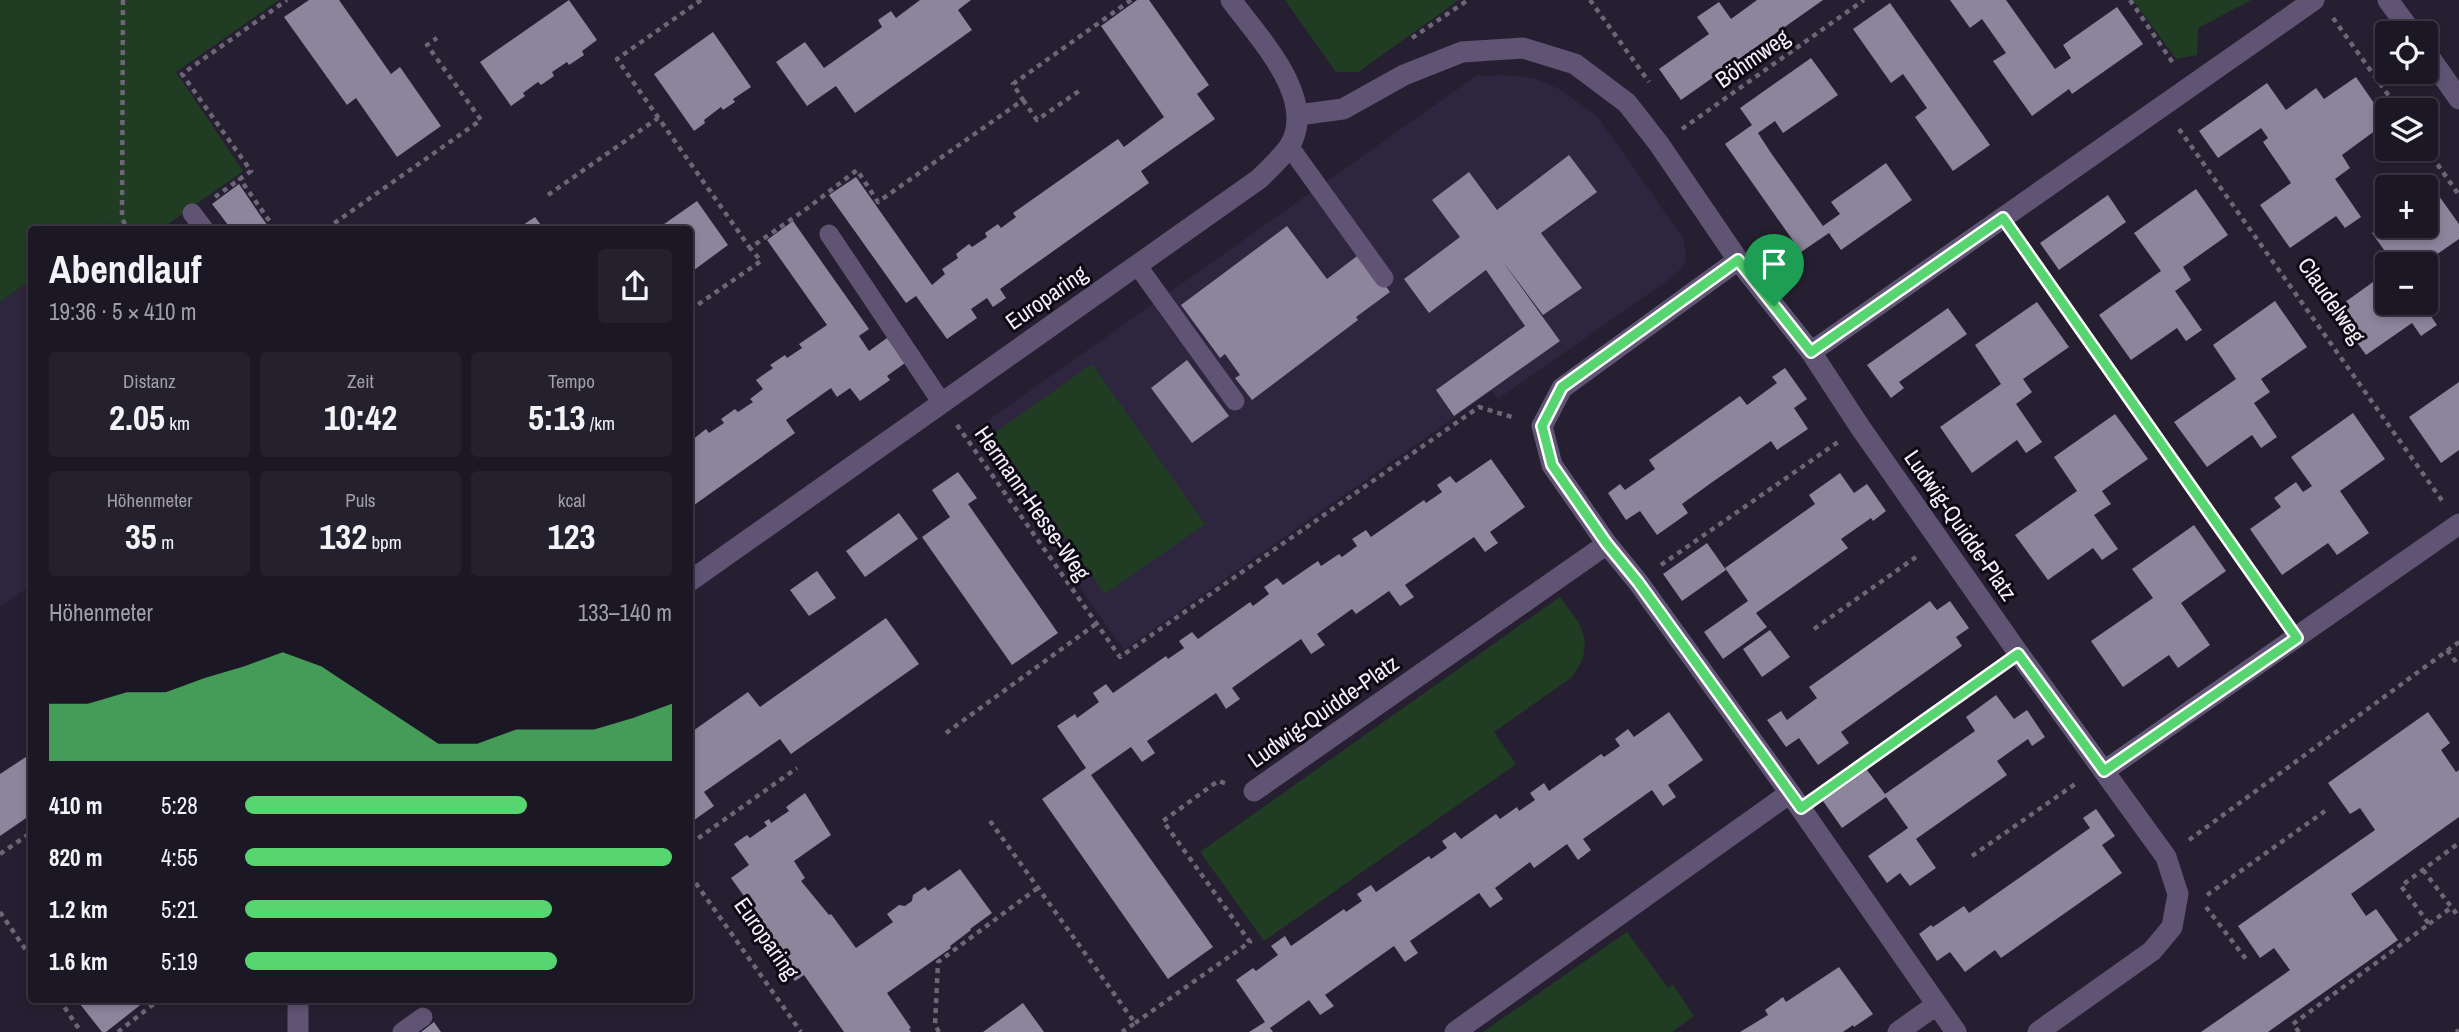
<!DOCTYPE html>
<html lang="de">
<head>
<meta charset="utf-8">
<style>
  body { margin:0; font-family:"Archivo Narrow",sans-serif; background:#25202d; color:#f1f3f6; height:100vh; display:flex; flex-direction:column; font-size:26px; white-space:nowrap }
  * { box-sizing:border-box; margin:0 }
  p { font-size:23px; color:#a09fa7 }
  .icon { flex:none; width:38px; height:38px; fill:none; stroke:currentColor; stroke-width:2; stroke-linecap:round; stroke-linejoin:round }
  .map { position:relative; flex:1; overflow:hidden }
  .panel { position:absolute; left:28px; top:226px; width:665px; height:777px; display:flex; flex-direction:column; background:#1c1725; border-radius:7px; box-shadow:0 4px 10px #0003,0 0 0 2px #3a3642 }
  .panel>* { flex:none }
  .tools { position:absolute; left:2375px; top:21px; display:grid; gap:14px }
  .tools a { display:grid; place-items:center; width:63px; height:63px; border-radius:7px; background:#1c1725; box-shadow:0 4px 10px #0003,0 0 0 2px #3a3642; font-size:35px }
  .pin { position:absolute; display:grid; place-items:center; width:60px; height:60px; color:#fff; margin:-72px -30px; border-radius:50% 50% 50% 0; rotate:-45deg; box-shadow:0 0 7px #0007 }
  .pin .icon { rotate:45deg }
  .round { display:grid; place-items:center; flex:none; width:74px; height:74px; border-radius:7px; background:#25202d }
  .summary { display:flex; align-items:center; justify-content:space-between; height:119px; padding:0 21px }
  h1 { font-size:38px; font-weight:800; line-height:52px }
  .metrics { display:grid; grid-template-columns:repeat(3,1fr); gap:10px; height:119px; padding:7px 21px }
  .metrics div { display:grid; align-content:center; border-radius:7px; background:#25202d; text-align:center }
  .metrics b { font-size:35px; font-weight:800 }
  .metrics small { font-size:19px; font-weight:400 }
  .metrics p { font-size:19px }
  .chart { height:196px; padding:14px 21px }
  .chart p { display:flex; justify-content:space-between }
  .chart svg { width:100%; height:126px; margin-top:7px; fill:#57d570; opacity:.7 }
  ul { padding:0 21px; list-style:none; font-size:23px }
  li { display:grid; grid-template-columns:112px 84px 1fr; align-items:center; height:52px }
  li i { height:18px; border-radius:9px; background:#57d570 }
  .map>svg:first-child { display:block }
</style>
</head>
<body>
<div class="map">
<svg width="2459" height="1032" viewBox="0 0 2459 1032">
  <rect width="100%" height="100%" fill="#261f31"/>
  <path fill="#2e253e" d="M 1504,75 L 1533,78 L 1559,89 L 1598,117 L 1683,238 L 1686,250 L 1685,263 L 1678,272 L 1664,283 L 1498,399 L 1492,391 L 1124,650 L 970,433 L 1476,76 Z
    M 31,280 L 31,585 L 0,607 L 0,302 Z"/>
  <path fill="#203d24" d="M 0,0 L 279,0 L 176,72 L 243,171 L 161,229 L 116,229 L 111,223 L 103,229 L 32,229 L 31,280 L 0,302 Z
    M 1285,0 L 1459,0 L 1358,72 L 1336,72 Z
    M 2133,0 L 2251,0 L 2198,28 L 2197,55 L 2176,59 Z
    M 1092,364 L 1205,524 L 1105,594 L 993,434 Z
    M 1560,597 L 1579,623 L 1585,640 L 1583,659 L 1572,677 L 1494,732 L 1516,764 L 1264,941 L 1200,852 Z
    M 1627,932 L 1668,988 L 1673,985 L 1694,1016 L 1672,1032 L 1483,1032 Z"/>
  <path fill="#8c859c" d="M 309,0 L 339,0 L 391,74 L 400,67 L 441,126 L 397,157 L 356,98 L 347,105 L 284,17 Z
    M 569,0 L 597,40 L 582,51 L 584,55 L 569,65 L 567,62 L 552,72 L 554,76 L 541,85 L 538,82 L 523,93 L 525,96 L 511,106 L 480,62 Z
    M 920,0 L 971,0 L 958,10 L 972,30 L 855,113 L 836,86 L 807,106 L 776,62 L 805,42 L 824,68 L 882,27 L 878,20 L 891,11 L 896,18 Z
    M 1137,0 L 1149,0 L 1209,85 L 1197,94 L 1215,119 L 1141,171 L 1149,183 L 1000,289 L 1006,298 L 993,307 L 987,298 L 971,309 L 977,318 L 947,339 L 916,296 L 906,303 L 829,195 L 856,177 L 932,285 L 945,274 L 942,269 L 958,258 L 956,254 L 969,244 L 972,247 L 987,237 L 985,233 L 998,224 L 1001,228 L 1016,217 L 1013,213 L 1118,139 L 1124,147 L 1164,117 L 1101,26 Z
    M 1757,0 L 1823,0 L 1681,100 L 1659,69 L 1709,34 L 1697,17 L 1719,2 L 1731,19 Z
    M 1950,0 L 2006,0 L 2055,69 L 2071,58 L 2063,45 L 2117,7 L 2143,44 L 2072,94 L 2069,89 L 2032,116 L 1993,61 L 2006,53 L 1982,19 L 1970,28 Z
    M 1890,3 L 1990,145 L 1953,171 L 1915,117 L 1927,108 L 1903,74 L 1891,83 L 1853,29 Z
    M 713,32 L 751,87 L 733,99 L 735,102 L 723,110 L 721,107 L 704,120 L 705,123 L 694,131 L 654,74 Z
    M 1811,58 L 1838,95 L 1783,133 L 1775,121 L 1758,133 L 1771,153 L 1823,226 L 1840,214 L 1831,202 L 1886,163 L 1912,200 L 1841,250 L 1829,233 L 1801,252 L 1725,144 L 1752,125 L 1740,108 Z
    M 2356,77 L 2387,122 L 2342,155 L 2350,168 L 2335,179 L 2361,217 L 2345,228 L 2336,216 L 2290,248 L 2260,205 L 2291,183 L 2263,142 L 2268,138 L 2261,128 L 2218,158 L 2199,131 L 2267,83 L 2286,110 L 2316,88 L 2324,99 Z
    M 1569,155 L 1597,192 L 1541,233 L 1582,288 L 1543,315 L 1501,259 L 1560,341 L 1454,416 L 1436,390 L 1525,326 L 1486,270 L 1429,313 L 1404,279 L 1460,237 L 1432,200 L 1469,172 L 1497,210 Z
    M 239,184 L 258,212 L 270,229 L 231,229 L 222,217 L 212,204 Z
    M 2196,189 L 2228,235 L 2183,267 L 2191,280 L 2175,291 L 2202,330 L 2186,341 L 2177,328 L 2131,360 L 2099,315 L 2161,271 L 2134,233 Z
    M 2434,189 L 2459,224 L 2459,239 L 2423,264 L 2394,264 L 2372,233 L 2387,222 L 2387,226 L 2426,226 L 2426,195 Z
    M 2108,195 L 2126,222 L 2059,270 L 2040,243 Z
    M 697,201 L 728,245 L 690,273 L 690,229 L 657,229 Z
    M 535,217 L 544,229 L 526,229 L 523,225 Z
    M 793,221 L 869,329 L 859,336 L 869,351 L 887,338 L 905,363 L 887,376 L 890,380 L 860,401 L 850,388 L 837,397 L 831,388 L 786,420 L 795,433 L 690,508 L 690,447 L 695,444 L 692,440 L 706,429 L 709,433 L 724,423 L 721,419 L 735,409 L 738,412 L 753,402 L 750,399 L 763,389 L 756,380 L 773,368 L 770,365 L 785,355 L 787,358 L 802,348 L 799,344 L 827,325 L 767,240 Z
    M 1287,226 L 1327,279 L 1361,253 L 1390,292 L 1356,317 L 1358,320 L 1252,400 L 1235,378 L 1240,375 L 1225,354 L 1220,358 L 1181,305 Z
    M 2387,272 L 2387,303 L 2422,303 L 2437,325 L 2421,336 L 2412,323 L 2366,355 L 2334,310 Z
    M 2275,301 L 2307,347 L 2261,379 L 2270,392 L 2254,403 L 2277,437 L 2261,448 L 2252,435 L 2207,467 L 2174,422 L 2236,379 L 2213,345 Z
    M 2037,302 L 2069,347 L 2023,379 L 2032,392 L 2016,404 L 2042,442 L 2026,453 L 2017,440 L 1972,473 L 1940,427 L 2001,384 L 1975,345 Z
    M 1948,308 L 1967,334 L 1899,382 L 1904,388 L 1891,398 L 1867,365 Z
    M 1187,360 L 1229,416 L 1192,443 L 1151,388 Z
    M 1785,368 L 1807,399 L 1794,408 L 1808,429 L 1777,450 L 1771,441 L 1711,483 L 1682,504 L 1688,513 L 1657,535 L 1640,511 L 1626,520 L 1608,493 L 1620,484 L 1625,490 L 1655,469 L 1649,460 L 1740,396 L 1747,405 L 1777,383 L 1772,377 Z
    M 2459,382 L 2459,450 L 2441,463 L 2409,417 Z
    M 2353,413 L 2385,459 L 2340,491 L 2369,533 L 2337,555 L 2328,543 L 2282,575 L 2250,529 L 2281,507 L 2274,498 L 2296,482 L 2303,492 L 2312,486 L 2291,457 Z
    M 2115,414 L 2148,459 L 2102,491 L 2111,504 L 2094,515 L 2118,549 L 2102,560 L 2093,548 L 2048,580 L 2015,535 L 2077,491 L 2054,457 Z
    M 1491,459 L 1525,507 L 1490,532 L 1498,543 L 1485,552 L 1474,537 L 1405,585 L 1414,597 L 1400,606 L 1389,591 L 1356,614 L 1352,609 L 1317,634 L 1325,645 L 1311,654 L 1301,639 L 1232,688 L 1240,699 L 1226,709 L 1216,693 L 1147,741 L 1155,753 L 1142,762 L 1131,747 L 1091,775 L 1213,947 L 1168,979 L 1042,799 L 1086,768 L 1057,726 L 1075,714 L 1077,718 L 1099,702 L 1093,693 L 1106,684 L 1113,693 L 1166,656 L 1168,659 L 1184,648 L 1179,641 L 1192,632 L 1198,639 L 1250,602 L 1253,606 L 1269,594 L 1264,587 L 1277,578 L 1283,585 L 1318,561 L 1321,566 L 1339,554 L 1342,557 L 1357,546 L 1352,539 L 1366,530 L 1371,537 L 1424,500 L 1426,503 L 1442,492 L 1437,485 L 1450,476 L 1456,483 Z
    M 958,472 L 977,498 L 968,504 L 1058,633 L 1012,665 L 922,537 L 950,517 L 932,490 Z
    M 1840,473 L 1854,493 L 1867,484 L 1886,511 L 1873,521 L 1871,518 L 1841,539 L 1848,548 L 1756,613 L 1767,627 L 1723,659 L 1704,632 L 1748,601 L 1725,568 L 1815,504 L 1809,495 Z
    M 899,513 L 918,539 L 865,577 L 846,551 Z
    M 2194,525 L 2226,571 L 2181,603 L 2210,645 L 2178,668 L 2169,655 L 2123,687 L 2091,641 L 2153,598 L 2132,569 Z
    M 1707,543 L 1726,570 L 1682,601 L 1663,574 Z
    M 817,571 L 836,598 L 809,616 L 790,590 Z
    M 1930,601 L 1937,610 L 1950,601 L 1969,628 L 1956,637 L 1962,646 L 1841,732 L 1849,743 L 1818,765 L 1799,738 L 1786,747 L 1767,720 L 1781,711 L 1787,720 L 1817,698 L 1809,687 Z
    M 886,618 L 919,664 L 791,754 L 780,739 L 704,792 L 714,806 L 690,823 L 690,783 L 695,779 L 690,772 L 690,733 L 748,692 L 760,707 Z
    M 1770,630 L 1790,657 L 1762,677 L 1743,649 Z
    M 1996,695 L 2014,719 L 2027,710 L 2045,737 L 2032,746 L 2028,739 L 1997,761 L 2007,775 L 1916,839 L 1936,868 L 1910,886 L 1900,873 L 1887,883 L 1868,856 L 1908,828 L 1886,797 L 1842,828 L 1823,801 L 1867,770 L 1885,794 L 1975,731 L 1966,717 Z
    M 1669,712 L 1703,760 L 1668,785 L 1676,797 L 1663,806 L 1652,790 L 1583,839 L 1591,850 L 1578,860 L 1567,844 L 1534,868 L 1530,862 L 1495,888 L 1503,899 L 1490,908 L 1479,893 L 1410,941 L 1418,953 L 1405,962 L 1394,946 L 1325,995 L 1334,1006 L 1320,1015 L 1309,1000 L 1270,1028 L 1273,1032 L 1249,1032 L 1265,1022 L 1236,980 L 1253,968 L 1256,971 L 1278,955 L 1271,946 L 1285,936 L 1291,946 L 1344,909 L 1346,912 L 1362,901 L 1357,894 L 1371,885 L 1376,892 L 1429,856 L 1431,859 L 1447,848 L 1442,841 L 1455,832 L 1461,839 L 1496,814 L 1500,819 L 1517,807 L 1519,811 L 1535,800 L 1530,793 L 1544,783 L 1549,791 L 1601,754 L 1604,757 L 1620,746 L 1615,739 L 1628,729 L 1634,737 Z
    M 2428,712 L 2450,743 L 2441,750 L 2456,772 L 2459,770 L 2459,817 L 2351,894 L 2366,916 L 2376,909 L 2398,940 L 2268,1032 L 2201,1032 L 2290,970 L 2274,948 L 2260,958 L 2238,926 L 2375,830 L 2360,808 L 2350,814 L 2328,783 Z
    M 32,753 L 32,814 L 0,836 L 0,774 Z
    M 805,793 L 831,835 L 794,861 L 805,878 L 801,881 L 829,915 L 831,914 L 856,948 L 893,922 L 887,914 L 899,905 L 905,906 L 912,901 L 913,895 L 925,887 L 928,891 L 960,869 L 992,913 L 970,929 L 971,930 L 950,946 L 951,948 L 941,955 L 887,993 L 911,1028 L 909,1029 L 911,1032 L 844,1032 L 804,975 L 795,981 L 784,965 L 786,959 L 781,952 L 775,952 L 763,935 L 769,931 L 731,878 L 749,865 L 734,844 L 747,835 L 750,838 L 767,826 L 764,822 L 769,819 L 771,823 L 789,811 L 786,807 Z
    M 2096,809 L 2115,836 L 2102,845 L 2122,873 L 2001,958 L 1995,950 L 1965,972 L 1950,952 L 1937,961 L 1919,934 L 1931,925 L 1933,927 L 1964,906 L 1969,913 L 2029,871 L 2090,828 L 2083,818 Z
    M 1839,967 L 1873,1014 L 1854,1027 L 1853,1025 L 1843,1032 L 1740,1032 L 1768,1015 L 1765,1010 L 1783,997 L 1786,1002 Z
    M 76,999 L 148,999 L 106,1032 L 102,1032 Z
    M 1023,1003 L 1044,1032 L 983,1032 Z
    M 434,1022 L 441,1032 L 421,1032 Z"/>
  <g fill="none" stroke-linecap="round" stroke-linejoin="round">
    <path stroke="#6c6676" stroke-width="4.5" stroke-dasharray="5 5" stroke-linecap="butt" d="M 123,0 L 122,219 L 128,229
      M 701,0 L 617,59 L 750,248
      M 1590,0 L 1649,82
      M 2130,0 L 2173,63
      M 2333,18 L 2399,110
      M 1412,38 L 1468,0
      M 1023,100 L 1037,120 L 1079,91
      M 1682,129 L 1864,0
      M 2179,129 L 2443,502
      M 2426,148 L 2459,195
      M 548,195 L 658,118
      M 215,197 L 240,179
      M 275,229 L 240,179 L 251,171 L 182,74 L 287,0
      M 326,229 L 481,120 L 427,45 L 437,38
      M 2019,242 L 2280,613
      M 690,310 L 761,261 L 750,248 L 809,207 L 857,170 L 878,202 L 1023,100 L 1013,84 L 1131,0
      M 957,425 L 1120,657 L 1479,407 L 1515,418
      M 1661,565 L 1838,442
      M 1814,629 L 1916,557
      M 2447,650 L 2459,666
      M 946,733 L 1096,624
      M 1825,791 L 1997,669
      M 990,821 L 1135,1023 L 1122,1032
      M 2189,840 L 2459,642
      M 690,844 L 797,768
      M 0,854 L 32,832
      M 1972,856 L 2078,782
      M 2423,870 L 2459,917
      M 690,875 L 801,1032
      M 2207,895 L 2325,811
      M 2206,907 L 2246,959
      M 0,912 L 32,959
      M 2429,924 L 2452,907
      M 59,999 L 81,1032
      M 1135,1023 L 1250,942 L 1163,821 L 1218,781 L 1228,784
      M 118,1032 L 160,999
      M 939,1032 L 935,1025 L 938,962 L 1039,887
      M 2299,1032 L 2293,1024 L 2429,924 L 2401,886 L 2459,843
      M 2456,1032 L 2459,1030"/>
    <path stroke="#5f5474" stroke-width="19" d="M 1289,146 L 1384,278
      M 192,213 L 204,229
      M 829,234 L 942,403
      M 1137,265 L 1235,401
      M 402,1032 L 423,1017"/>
    <path stroke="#5f5474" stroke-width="21" d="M 2388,0 L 2412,33
      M 2426,52 L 2459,99
      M 1298,115 L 1343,109 L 1404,75 L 1462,52 L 1523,48 L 1575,64 L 1627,103 L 1659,144 L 1738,260 L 1811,352 L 1860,427 L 2019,654 L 2166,857 L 2178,894 L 2172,927 L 2152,951 L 2038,1032
      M 1738,260 L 1562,388 L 1542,426 L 1552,465 L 1607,544 L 1638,582 L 1790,793 L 1956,1032
      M 1811,352 L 2314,0
      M 690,581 L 1259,179 C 1269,169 1281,158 1289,147 C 1319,99 1258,37 1231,0
      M 2104,771 L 2459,524
      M 1254,791 L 1607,544
      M 298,1032 L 298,999
      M 1455,1032 L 1790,793
      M 1898,1032 L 1936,1005"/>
  </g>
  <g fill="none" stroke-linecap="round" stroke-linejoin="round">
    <g stroke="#fff" stroke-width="14">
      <path id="route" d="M 2003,218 L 2297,638 L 2104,771 L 2018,654 L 1801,808 L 1638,582 L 1607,544 L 1552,465 L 1542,426 L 1562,387 L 1738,260 L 1811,352 Z"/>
    </g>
    <use href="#route" stroke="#57d570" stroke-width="9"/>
  </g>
  <g text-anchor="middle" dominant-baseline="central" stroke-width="6" stroke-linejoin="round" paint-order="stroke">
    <g font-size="23" fill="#f2eefb" stroke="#0d0a13">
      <text transform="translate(1752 58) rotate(-35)">Böhmweg</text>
      <text transform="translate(1046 297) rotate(-35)">Europaring</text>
      <text transform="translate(2332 300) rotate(55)">Claudelweg</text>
      <text transform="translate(1033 503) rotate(55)">Hermann-Hesse-Weg</text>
      <text transform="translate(1961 525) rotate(55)">Ludwig-Quidde-Platz</text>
      <text transform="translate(1323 711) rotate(-35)">Ludwig-Quidde-Platz</text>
      <text transform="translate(767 938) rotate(55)">Europaring</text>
    </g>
  </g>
</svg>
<div class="tools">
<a><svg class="icon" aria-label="locate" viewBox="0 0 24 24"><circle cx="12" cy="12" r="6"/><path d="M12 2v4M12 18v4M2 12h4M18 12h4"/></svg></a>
<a><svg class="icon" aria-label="layers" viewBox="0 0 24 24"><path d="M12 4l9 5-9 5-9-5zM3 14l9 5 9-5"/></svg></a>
<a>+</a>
<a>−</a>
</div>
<div class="pin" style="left:1774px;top:306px;background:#1e9e55"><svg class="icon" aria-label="arrive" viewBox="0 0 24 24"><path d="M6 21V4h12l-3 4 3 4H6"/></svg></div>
<section class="panel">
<div class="summary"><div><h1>Abendlauf</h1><p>19:36 · 5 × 410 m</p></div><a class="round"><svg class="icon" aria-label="share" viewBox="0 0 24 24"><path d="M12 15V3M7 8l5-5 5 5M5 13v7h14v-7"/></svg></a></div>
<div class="metrics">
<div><p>Distanz</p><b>2.05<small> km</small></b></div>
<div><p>Zeit</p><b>10:42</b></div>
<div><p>Tempo</p><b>5:13<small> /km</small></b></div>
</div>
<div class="metrics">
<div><p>Höhenmeter</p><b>35<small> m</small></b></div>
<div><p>Puls</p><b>132<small> bpm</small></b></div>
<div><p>kcal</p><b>123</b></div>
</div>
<div class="chart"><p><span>Höhenmeter</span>133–140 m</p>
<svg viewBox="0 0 160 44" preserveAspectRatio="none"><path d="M0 44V24L10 24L20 20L30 20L40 15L50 11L60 6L70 11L80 20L90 29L100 38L110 38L120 33L130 33L140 33L150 29L160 24V44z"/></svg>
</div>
<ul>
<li><b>410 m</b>5:28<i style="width:66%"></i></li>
<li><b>820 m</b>4:55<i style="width:100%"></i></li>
<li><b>1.2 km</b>5:21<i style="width:72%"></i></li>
<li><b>1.6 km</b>5:19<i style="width:73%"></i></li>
</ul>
</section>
</div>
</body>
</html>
